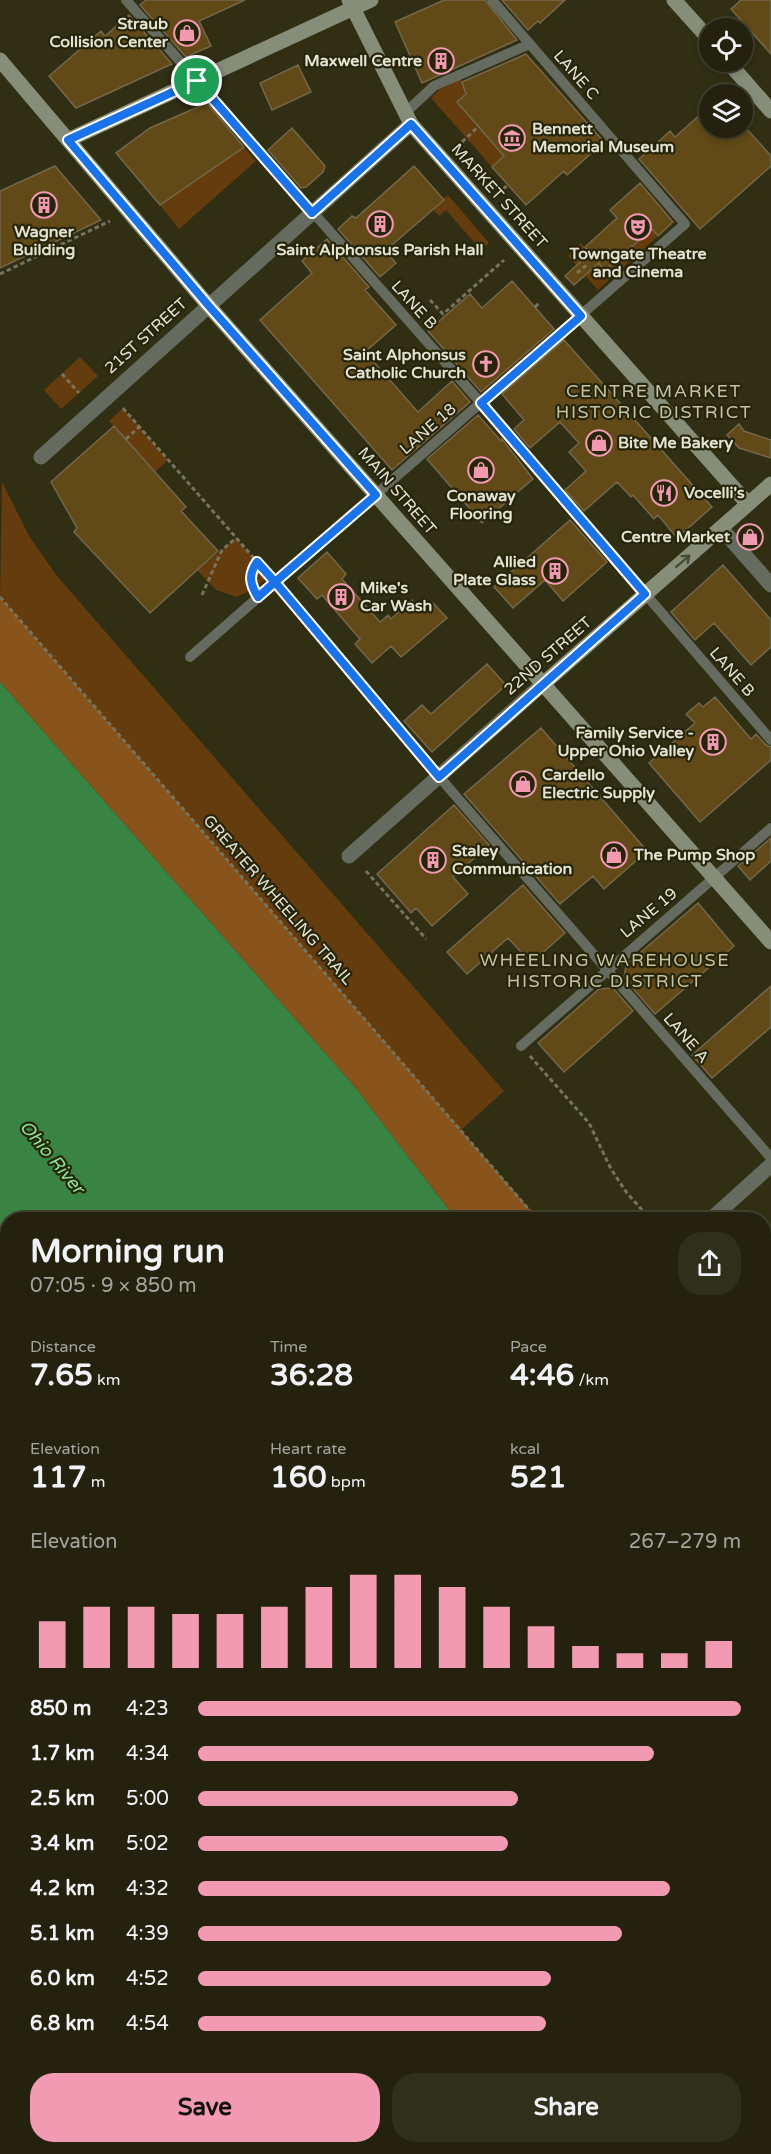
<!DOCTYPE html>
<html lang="en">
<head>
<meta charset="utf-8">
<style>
  body { margin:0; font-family:"Varela Round",sans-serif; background:#302f1c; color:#f1f3f6; height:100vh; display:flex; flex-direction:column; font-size:22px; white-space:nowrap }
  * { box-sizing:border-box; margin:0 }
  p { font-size:20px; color:#a3a49e }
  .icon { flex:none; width:33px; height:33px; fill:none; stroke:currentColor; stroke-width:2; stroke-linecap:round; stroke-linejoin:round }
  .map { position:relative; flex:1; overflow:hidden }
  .side { position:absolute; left:0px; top:1212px; width:771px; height:942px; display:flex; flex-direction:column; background:#24220e; border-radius:24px 24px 0 0; box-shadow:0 3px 9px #0003,0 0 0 2px #413f2e }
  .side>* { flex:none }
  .tools { position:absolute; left:699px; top:18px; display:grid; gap:12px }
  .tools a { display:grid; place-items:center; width:54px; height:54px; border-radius:50%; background:#24220e; box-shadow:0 3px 9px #0003,0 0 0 2px #413f2e; font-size:30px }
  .pin { position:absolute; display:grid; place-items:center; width:51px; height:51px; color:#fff; margin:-26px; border:3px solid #fff; border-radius:50%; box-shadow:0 2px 6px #0007 }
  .round { display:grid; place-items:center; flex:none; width:63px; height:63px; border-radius:24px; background:#302f1c }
  .summary { display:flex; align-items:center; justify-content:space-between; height:102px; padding:0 30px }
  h1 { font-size:33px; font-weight:700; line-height:45px }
  .metrics { display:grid; grid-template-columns:repeat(3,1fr); gap:9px; height:102px; padding:6px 30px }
  .metrics div { display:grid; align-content:center }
  .metrics b { font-size:30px; font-weight:700 }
  .metrics small { font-size:16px; font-weight:400 }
  .metrics p { font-size:16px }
  .chart { height:168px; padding:12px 30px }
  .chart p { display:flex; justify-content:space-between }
  .chart svg { width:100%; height:108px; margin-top:6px; stroke:#f19ab2; stroke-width:6 }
  .action { display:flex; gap:12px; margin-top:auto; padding:12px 30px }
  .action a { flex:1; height:69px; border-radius:24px; background:#f19ab2; color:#111; font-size:24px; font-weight:700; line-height:69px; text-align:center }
  .action a+a { background:#302f1c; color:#f1f3f6 }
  ul { padding:0 30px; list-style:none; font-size:20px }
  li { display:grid; grid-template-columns:96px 72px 1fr; align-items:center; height:45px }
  li i { height:15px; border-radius:8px; background:#f19ab2 }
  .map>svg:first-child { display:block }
</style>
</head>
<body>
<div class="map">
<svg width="771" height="2154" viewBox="0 0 771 2154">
  <rect width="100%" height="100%" fill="#302e13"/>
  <path fill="#653c0d" d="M 461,79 L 466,94 L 504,156 L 492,167 L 431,98 L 439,90 Z
    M 244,147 L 256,161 L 179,229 L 160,205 Z
    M 448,195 L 489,243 L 481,250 L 446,210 L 439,216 L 433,209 Z
    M 652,229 L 658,236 L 598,290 L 568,256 L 581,243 L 590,253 L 584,259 L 599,263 L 606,270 Z
    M 80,357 L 98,376 L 61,409 L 44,390 Z
    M 123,408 L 168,460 L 155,472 L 109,421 Z
    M 2,482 L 29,536 L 57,576 L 504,1091 L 461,1130 L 0,597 Z
    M 236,538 L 269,576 L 254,589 L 237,597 L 216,590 L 197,570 Z"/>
  <path fill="#88541b" d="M 0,597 L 538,1219 L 456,1219 L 354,1086 L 0,682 Z
    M 764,1535 L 771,1542 L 771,1600 L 764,1592 Z"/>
  <path fill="#398443" d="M 0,682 L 354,1086 L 456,1219 L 8,1220 L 7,1809 L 0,1801 Z
    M 764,1592 L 771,1600 L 771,2154 L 323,2154 L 315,2147 L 764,2146 Z"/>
  <path fill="#614a17" stroke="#75674c" stroke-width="1.5" d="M 146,0 L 245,0 L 199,21 L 211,46 L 186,57 L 140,5 Z
    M 444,0 L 485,0 L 517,40 L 422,83 L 395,22 Z
    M 502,0 L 565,0 L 540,23 L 538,21 L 528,30 Z
    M 741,0 L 771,0 L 771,54 L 731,9 Z
    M 129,15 L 172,64 L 76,108 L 49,76 L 101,31 L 105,36 Z
    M 526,54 L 604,142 L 567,175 L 564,171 L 526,205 L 492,167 L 504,156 L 457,102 L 466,94 L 462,82 Z
    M 298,65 L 311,92 L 272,110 L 260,83 Z
    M 207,103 L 244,147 L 160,205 L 116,153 L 150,128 Z
    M 702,113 L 710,122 L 710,128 L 746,128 L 771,156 L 771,166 L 700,229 L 639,159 L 670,131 L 675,137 Z
    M 292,128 L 325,166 L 323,172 L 306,187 L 301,188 L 268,150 Z
    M 55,166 L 101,220 L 0,268 L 0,191 Z
    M 414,166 L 444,200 L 385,251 L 396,263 L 380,277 L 338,229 L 352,216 L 356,218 Z
    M 640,183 L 673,222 L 658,236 L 652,229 L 605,270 L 599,263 L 574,285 L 565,276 L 590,253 L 585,247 L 617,218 L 610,210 Z
    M 327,239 L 369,287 L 365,290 L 396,325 L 365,352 L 418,412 L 452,381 L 470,402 L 392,470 L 260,320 L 312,273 L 302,261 Z
    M 512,281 L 554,329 L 481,392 L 428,331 L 470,294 L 482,308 Z
    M 564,340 L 712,507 L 677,538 L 658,515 L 654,519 L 633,495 L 631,497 L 617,482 L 584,511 L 565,490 L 586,471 L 569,452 L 579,443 L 560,422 L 530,448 L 514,429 L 524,420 L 502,394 Z
    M 478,415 L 501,441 L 502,439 L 533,479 L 482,523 L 427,459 Z
    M 739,424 L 744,431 L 771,440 L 771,458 L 739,448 L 727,435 Z
    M 114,426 L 186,507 L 181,511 L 218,551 L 150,613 L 74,532 L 77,528 L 51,482 Z
    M 570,520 L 607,562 L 563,601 L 545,580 L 513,608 L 494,587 Z
    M 327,552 L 346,574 L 342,579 L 380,622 L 388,615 L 391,619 L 412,600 L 423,612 L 433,603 L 447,618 L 401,657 L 391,646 L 372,663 L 355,644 L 360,639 L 322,595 L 317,599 L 298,578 Z
    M 723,565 L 771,620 L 771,647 L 751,665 L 714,623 L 695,640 L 671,612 Z
    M 487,664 L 506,685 L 432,752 L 404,721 L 422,705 L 431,714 Z
    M 715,697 L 751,739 L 756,734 L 766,745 L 771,747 L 771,760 L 700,822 L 649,763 L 695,723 L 686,714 L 699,703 L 703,707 Z
    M 541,728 L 647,851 L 604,889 L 593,876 L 560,904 L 464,794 Z
    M 454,805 L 489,845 L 453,877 L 468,894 L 432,926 L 416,908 L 411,913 L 377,874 Z
    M 771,838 L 771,861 L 750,880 L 738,866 Z
    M 523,885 L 565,933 L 531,963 L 508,938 L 467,974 L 447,952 Z
    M 698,903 L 734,946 L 655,1014 L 624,978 L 626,965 Z
    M 771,986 L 771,1027 L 712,1078 L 692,1055 Z
    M 613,988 L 633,1011 L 564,1072 L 538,1043 L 599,989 Z"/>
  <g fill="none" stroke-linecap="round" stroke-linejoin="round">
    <path stroke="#76745d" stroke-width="3" stroke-dasharray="4.5 3" stroke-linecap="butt" d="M 462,142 L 479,126
      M 503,189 L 508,185
      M 577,273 L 588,264
      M 0,274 L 110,221
      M 430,300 L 443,314 L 504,260
      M 535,307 L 540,302
      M 62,374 L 79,393
      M 123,408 L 266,572
      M 126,439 L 140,426
      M 251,585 L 250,576 L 257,562
      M 202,595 L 222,550 L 236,538
      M 0,597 L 538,1220
      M 366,871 L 426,939
      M 530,1056 L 589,1123 L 611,1169 L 627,1193 L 651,1220
      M 764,1382 L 771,1390"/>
    <path stroke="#666b5f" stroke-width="10" d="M 126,0 L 481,403 L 771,740
      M 405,113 L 434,86 L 530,44
      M 275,582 L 454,794 L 771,1158
      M 190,657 L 685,224 L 492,0
      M 521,1046 L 771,828
      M 0,1907 L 8,1916
      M 0,2130 L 8,2119"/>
    <path stroke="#666b5f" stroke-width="15" d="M 41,457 L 411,124
      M 721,528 L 771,585
      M 349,856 L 543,684
      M 710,1220 L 771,1165"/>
    <path stroke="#868e7a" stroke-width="15" d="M 349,0 L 411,124 L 748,504
      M 674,0 L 710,40
      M 0,60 L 208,305 L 771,942
      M 728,62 L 771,111
      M 68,140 L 371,0
      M 543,684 L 771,484"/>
  </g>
  <defs><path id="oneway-shaft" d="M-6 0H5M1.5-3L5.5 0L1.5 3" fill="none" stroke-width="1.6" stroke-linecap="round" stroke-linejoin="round" transform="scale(1.5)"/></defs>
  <use stroke="#484931" href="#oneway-shaft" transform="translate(683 561) rotate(-41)"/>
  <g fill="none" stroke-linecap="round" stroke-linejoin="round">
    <g stroke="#fff" stroke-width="12">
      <path id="route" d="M 197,81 L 68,140 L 208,305 L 376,495 L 275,582 L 258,597 C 250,584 248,575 257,562 L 275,582 L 439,777 L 645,594 L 481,403 L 581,316 L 411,124 L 312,213 L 197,81"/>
    </g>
    <use href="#route" stroke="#1a73e8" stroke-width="8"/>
  </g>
  <defs>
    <g id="shop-ring" transform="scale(1.35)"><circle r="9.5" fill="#262409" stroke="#f19ab2" stroke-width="1.5"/><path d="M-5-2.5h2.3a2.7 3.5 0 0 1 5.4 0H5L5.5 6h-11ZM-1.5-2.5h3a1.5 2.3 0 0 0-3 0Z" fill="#f19ab2"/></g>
    <g id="building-ring" transform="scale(1.35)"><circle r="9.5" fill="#262409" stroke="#f19ab2" stroke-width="1.5"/><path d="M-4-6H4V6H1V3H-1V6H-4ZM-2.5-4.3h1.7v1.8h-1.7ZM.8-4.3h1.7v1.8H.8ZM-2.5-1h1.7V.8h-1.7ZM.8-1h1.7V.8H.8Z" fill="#f19ab2"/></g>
    <g id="museum-ring" transform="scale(1.35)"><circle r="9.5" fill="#262409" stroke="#f19ab2" stroke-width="1.5"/><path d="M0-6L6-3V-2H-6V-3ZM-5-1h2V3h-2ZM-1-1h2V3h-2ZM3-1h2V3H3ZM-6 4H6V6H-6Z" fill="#f19ab2"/></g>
    <g id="theatre-ring" transform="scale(1.35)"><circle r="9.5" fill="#262409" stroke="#f19ab2" stroke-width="1.5"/><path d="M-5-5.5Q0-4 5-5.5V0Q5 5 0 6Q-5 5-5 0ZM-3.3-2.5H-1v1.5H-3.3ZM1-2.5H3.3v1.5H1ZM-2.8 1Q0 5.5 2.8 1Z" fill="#f19ab2"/></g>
    <g id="church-ring" transform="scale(1.35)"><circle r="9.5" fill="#262409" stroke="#f19ab2" stroke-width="1.5"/><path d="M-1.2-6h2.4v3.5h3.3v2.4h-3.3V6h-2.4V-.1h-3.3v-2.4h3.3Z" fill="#f19ab2"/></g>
    <g id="restaurant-ring" transform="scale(1.35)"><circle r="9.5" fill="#262409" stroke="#f19ab2" stroke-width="1.5"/><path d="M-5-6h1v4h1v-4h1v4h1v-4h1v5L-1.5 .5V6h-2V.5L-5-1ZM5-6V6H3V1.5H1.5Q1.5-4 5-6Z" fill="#f19ab2"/></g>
  </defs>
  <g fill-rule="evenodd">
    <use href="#shop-ring" x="187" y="33"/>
    <use href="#building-ring" x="441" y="61"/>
    <use href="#museum-ring" x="512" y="138"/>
    <use href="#building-ring" x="44" y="205"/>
    <use href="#building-ring" x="380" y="224"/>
    <use href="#theatre-ring" x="638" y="227"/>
    <use href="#church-ring" x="486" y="364"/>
    <use href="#shop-ring" x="599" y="443"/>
    <use href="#shop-ring" x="481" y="470"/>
    <use href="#restaurant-ring" x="664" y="493"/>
    <use href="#shop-ring" x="750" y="537"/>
    <use href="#building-ring" x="555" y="571"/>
    <use href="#building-ring" x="341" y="597"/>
    <use href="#building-ring" x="713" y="742"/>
    <use href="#shop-ring" x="523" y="784"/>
    <use href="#shop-ring" x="614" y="855"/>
    <use href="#building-ring" x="433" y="860"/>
  </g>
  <g text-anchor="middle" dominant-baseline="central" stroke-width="4.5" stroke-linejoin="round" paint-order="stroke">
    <g font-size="16" font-weight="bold" fill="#e4e3d3" stroke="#262409" text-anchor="start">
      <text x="168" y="24" text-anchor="end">Straub<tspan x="168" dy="18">Collision Center</tspan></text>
      <text x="422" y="61" text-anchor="end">Maxwell Centre</text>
      <text x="532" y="129">Bennett<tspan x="532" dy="18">Memorial Museum</tspan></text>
      <text x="44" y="232" text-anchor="middle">Wagner<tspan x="44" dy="18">Building</tspan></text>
      <text x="380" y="250" text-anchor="middle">Saint Alphonsus Parish Hall</text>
      <text x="638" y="254" text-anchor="middle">Towngate Theatre<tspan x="638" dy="18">and Cinema</tspan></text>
      <text x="466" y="355" text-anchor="end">Saint Alphonsus<tspan x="466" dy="18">Catholic Church</tspan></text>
      <text x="618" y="443">Bite Me Bakery</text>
      <text x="684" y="493">Vocelli's</text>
      <text x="481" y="496" text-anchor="middle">Conaway<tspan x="481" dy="18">Flooring</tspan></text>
      <text x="730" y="537" text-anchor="end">Centre Market</text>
      <text x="536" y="562" text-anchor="end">Allied<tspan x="536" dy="18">Plate Glass</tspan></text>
      <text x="360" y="588">Mike's<tspan x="360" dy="18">Car Wash</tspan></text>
      <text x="694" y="733" text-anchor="end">Family Service -<tspan x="694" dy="18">Upper Ohio Valley</tspan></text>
      <text x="542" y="775">Cardello<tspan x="542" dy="18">Electric Supply</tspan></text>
      <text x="452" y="851">Staley<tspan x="452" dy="18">Communication</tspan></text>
      <text x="634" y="855">The Pump Shop</text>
    </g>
    <g font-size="16" fill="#e4e3d3" stroke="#262409">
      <text transform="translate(576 75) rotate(49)">LANE C</text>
      <text transform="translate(499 196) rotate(48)">MARKET STREET</text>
      <text transform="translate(414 305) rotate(48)">LANE B</text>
      <text transform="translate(146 336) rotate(-42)">21ST STREET</text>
      <text transform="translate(428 429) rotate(-41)">LANE 18</text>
      <text transform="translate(397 491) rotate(49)">MAIN STREET</text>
      <text transform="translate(548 656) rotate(-41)">22ND STREET</text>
      <text transform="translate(732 672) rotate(49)">LANE B</text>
      <text transform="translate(278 900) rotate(49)">GREATER WHEELING TRAIL</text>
      <text transform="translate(649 913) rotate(-40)">LANE 19</text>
      <text transform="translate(686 1038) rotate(49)">LANE A</text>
    </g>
    <g font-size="18" letter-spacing="1.5" fill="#c4c3a3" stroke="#262409">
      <text x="654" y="391">CENTRE MARKET<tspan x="654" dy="21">HISTORIC DISTRICT</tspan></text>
      <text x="605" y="960">WHEELING WAREHOUSE<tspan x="605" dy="21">HISTORIC DISTRICT</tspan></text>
    </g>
    <g font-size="18" font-style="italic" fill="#88ea92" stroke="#262409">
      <text transform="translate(52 1157) rotate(50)">Ohio River</text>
    </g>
  </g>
</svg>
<div class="tools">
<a><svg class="icon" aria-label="locate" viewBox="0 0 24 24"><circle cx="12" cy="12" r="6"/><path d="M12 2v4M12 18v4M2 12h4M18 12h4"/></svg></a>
<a><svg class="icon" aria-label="layers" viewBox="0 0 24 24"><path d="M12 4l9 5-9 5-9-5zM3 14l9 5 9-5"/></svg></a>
</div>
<div class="pin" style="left:197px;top:81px;background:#1e9e55"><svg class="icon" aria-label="arrive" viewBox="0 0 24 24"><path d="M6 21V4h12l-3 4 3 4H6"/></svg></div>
<section class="side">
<div class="summary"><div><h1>Morning run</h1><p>07:05 · 9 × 850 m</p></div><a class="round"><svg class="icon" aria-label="share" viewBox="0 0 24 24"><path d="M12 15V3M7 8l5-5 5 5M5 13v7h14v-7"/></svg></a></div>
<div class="metrics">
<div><p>Distance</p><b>7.65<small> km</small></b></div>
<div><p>Time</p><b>36:28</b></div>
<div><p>Pace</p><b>4:46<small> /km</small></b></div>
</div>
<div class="metrics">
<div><p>Elevation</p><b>117<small> m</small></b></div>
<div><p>Heart rate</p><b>160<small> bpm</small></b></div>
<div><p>kcal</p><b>521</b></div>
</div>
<div class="chart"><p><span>Elevation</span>267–279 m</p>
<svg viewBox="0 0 160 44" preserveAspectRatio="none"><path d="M5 44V25M15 44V19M25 44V19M35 44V22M45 44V22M55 44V19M65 44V11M75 44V6M85 44V6M95 44V11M105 44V19M115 44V27M125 44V35M135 44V38M145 44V38M155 44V33"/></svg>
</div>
<ul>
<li><b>850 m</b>4:23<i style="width:100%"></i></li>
<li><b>1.7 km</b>4:34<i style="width:84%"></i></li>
<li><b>2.5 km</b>5:00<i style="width:59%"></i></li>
<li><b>3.4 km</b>5:02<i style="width:57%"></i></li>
<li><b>4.2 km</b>4:32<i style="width:87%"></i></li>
<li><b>5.1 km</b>4:39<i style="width:78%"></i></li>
<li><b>6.0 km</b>4:52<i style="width:65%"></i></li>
<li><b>6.8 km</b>4:54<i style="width:64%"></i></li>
</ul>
<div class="action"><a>Save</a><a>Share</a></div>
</section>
</div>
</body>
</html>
